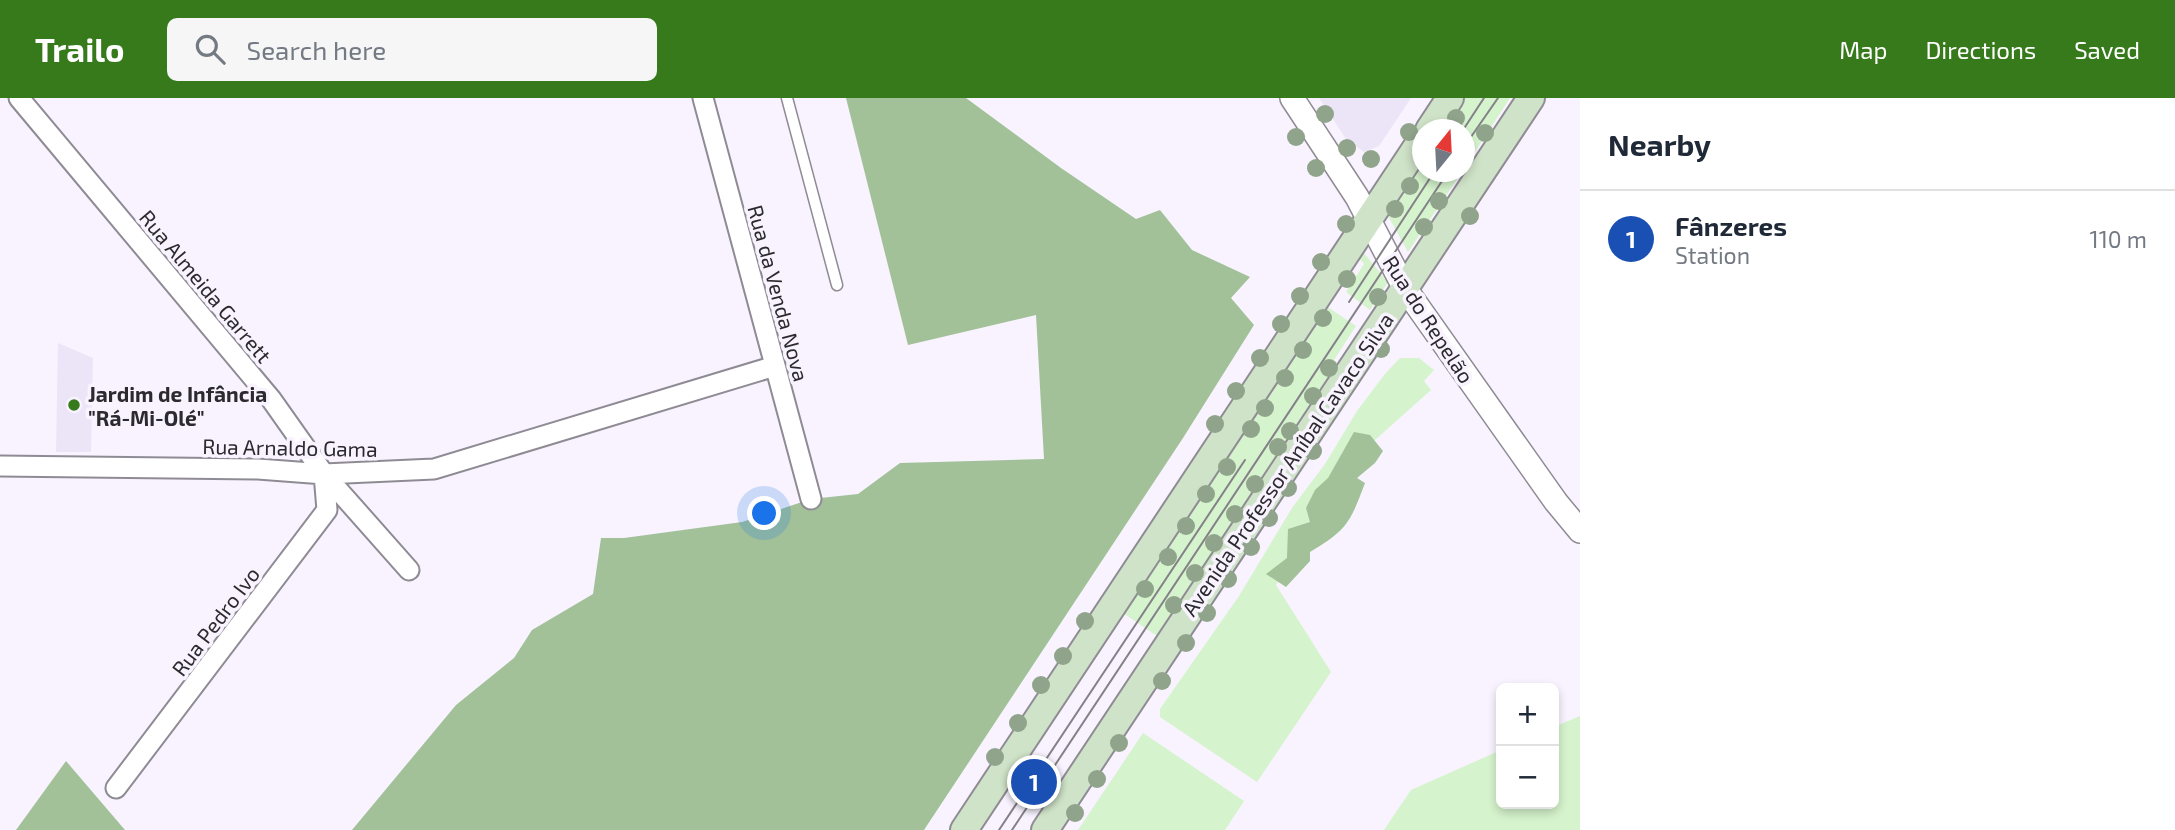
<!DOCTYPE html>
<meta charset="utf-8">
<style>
:root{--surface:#fff;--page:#f6f6f7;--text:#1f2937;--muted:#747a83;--line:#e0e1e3;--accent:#367a1b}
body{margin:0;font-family:"Exo 2",sans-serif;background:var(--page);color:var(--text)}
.controls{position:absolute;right:21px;bottom:21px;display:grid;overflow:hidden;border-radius:10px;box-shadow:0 4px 10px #0003}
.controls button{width:63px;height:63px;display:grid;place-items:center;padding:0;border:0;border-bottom:2px solid var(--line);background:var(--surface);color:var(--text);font:35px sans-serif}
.compass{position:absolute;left:1412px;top:21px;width:63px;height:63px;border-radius:50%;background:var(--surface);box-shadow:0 4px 10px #0003;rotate:18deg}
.you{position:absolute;left:765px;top:416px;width:24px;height:24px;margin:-18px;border:5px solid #fff;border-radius:50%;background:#1a73e8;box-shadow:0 0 0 10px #1a73e833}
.badge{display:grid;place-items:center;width:46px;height:46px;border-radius:50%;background:var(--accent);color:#fff;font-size:23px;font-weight:700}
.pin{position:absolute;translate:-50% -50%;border:4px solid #fff;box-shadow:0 2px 7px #0006}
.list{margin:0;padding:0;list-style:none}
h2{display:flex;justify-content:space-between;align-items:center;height:91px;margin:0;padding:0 28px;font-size:30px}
h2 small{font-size:23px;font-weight:400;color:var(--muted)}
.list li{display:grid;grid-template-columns:46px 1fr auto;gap:21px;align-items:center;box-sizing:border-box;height:98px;padding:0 28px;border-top:2px solid var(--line)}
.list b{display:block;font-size:26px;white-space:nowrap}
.list p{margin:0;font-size:23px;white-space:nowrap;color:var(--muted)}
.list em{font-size:23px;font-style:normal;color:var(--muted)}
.icon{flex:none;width:38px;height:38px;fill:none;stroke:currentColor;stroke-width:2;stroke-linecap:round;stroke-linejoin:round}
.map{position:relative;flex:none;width:1580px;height:732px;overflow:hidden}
header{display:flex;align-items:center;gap:42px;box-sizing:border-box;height:98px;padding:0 35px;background:var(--accent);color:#fff}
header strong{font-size:33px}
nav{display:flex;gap:38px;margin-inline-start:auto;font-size:24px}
.search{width:490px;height:63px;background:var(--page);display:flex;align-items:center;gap:18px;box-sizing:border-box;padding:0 24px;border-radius:10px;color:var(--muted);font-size:26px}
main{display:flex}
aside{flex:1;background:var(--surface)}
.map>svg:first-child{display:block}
</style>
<header>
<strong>Trailo</strong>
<div class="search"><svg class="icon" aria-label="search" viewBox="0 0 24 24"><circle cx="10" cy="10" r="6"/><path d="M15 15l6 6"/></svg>Search here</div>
<nav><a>Map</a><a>Directions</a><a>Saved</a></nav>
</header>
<main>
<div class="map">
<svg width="1580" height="732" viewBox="0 0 1580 732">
<rect width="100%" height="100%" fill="#f8f3fe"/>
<path fill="#ece5f7" d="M1319,0H1411L1379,48L1364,54L1346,41Z
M58,245L93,260L91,354H56Z"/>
<path fill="#d5f3cc" d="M1464,0H1510L1465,69L1464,32H1443Z
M1422,63V74H1462L1408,154L1387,116Z
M1363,154L1388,184L1370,212L1346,194L1364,166L1358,159Z
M1326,208L1356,228L1334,262L1338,266L1157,538L1120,513Z
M1400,260H1419L1434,272L1424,283L1431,292L1375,342L1276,487L1331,574L1257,684L1160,619V611L1239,498L1292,410L1325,366L1357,313L1385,276Z
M1580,618V732H1384L1411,692L1501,652V706H1554V629Z
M1143,635L1244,703L1225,732H1078Z"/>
<path fill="#a2c199" d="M846,0H966L1061,70L1136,121L1160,112L1192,152L1250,179L1231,200L1254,227L1183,340L924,732H352L456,607L514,560L532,532L593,496L601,440H624L742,424L811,401L858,396L900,365L1044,361L1036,217L908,247Z
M1354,334L1370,337L1383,353L1375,365L1357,380L1365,385C1350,425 1347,432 1310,454V463L1286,489L1266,476L1287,460L1288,431L1310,424L1306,410L1315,392L1328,380Z
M66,663L125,732H16Z"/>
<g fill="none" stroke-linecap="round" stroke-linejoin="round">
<defs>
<path id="service" d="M787,0L837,187"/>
<path id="minor" d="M19,0L271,301L324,376L409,472
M703,0L811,401
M0,368L258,371L324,376L434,371L775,268
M116,690L327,412L324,376"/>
<path id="tertiary" d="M1292,0L1357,99L1404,189L1556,404L1580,433"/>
<path id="secondary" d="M1429,32L1450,0
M964,732L1422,41
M1045,732L1531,0"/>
</defs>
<use href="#service" stroke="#8f8b94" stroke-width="13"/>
<use href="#minor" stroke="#8f8b94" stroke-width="23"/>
<use href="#tertiary" stroke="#8f8b94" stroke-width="26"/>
<use href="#secondary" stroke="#8f8b94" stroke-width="30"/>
<use href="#service" stroke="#fff" stroke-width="10"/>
<use href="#minor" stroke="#fff" stroke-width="19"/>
<use href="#tertiary" stroke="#fff" stroke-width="23"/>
<use href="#secondary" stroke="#cfe3c8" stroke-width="26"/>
<path stroke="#848188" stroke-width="2" d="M1463,32L1484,0
M1464,49L1498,0
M1349,204L1434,74
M999,732L1245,362
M1012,732L1448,74"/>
</g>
<g fill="#90a48b">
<circle cx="1325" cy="16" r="9"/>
<circle cx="1456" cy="20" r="9"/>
<circle cx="1409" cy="34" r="9"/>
<circle cx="1485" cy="35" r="9"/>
<circle cx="1296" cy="39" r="9"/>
<circle cx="1347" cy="50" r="9"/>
<circle cx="1371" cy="61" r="9"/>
<circle cx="1316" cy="70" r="9"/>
<circle cx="1410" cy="88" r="9"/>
<circle cx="1439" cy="103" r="9"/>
<circle cx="1395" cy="111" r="9"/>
<circle cx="1470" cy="118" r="9"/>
<circle cx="1346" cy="126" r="9"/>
<circle cx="1424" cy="129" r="9"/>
<circle cx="1321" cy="164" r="9"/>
<circle cx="1347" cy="181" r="9"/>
<circle cx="1300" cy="198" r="9"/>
<circle cx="1378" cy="199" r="9"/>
<circle cx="1323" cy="220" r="9"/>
<circle cx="1281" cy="226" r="9"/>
<circle cx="1381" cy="251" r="9"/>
<circle cx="1303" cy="252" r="9"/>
<circle cx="1260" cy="260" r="9"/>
<circle cx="1329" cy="270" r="9"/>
<circle cx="1285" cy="280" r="9"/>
<circle cx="1236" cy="293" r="9"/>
<circle cx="1313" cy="298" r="9"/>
<circle cx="1265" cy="310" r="9"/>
<circle cx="1215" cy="326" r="9"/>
<circle cx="1251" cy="331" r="9"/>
<circle cx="1290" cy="333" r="9"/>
<circle cx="1278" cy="349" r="9"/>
<circle cx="1313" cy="353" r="9"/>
<circle cx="1227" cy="369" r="9"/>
<circle cx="1255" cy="386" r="9"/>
<circle cx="1288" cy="390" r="9"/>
<circle cx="1206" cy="396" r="9"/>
<circle cx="1235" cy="416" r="9"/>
<circle cx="1269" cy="420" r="9"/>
<circle cx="1186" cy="428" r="9"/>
<circle cx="1214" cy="445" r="9"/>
<circle cx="1251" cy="449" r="9"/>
<circle cx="1168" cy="459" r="9"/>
<circle cx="1195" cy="475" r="9"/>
<circle cx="1228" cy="481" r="9"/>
<circle cx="1145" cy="491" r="9"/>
<circle cx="1174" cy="507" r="9"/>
<circle cx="1207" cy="515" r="9"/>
<circle cx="1085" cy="523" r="9"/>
<circle cx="1186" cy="545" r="9"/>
<circle cx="1063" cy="558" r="9"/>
<circle cx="1162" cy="583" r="9"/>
<circle cx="1041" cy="587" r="9"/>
<circle cx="1018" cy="625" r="9"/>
<circle cx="1119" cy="645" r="9"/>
<circle cx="995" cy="659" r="9"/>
<circle cx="1097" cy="681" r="9"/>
<circle cx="1075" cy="715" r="9"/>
</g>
<circle fill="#367a1b" stroke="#f8f3fe" stroke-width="2.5" cx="74" cy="307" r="7"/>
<g text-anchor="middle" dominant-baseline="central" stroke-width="7" stroke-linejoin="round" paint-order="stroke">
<g font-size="21" fill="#2c2a2e" stroke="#f8f3fe">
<text transform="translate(206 188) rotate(50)">Rua Almeida Garrett</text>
<text transform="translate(779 195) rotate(75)">Rua da Venda Nova</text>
<text transform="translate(1429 221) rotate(57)">Rua do Repelão</text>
<text transform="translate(290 349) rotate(1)">Rua Arnaldo Gama</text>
<text transform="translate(1287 366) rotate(-56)">Avenida Professor Aníbal Cavaco Silva</text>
<text transform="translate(215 523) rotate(-53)">Rua Pedro Ivo</text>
</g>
<g font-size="21" font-weight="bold" fill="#2c2a2e" stroke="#f8f3fe" text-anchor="start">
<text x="88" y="295">Jardim de Infância<tspan x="88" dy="24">"Rá-Mi-Olé"</tspan></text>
</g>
</g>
</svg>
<div class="controls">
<button>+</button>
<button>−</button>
</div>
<svg class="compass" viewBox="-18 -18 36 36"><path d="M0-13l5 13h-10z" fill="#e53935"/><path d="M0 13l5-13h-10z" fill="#747a83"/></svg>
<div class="you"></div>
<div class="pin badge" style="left:1034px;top:684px;background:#1a4fb4">1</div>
</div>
<aside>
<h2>Nearby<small></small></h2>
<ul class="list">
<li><span class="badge" style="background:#1a4fb4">1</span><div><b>Fânzeres</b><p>Station</p></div><em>110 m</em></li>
</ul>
</aside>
</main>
